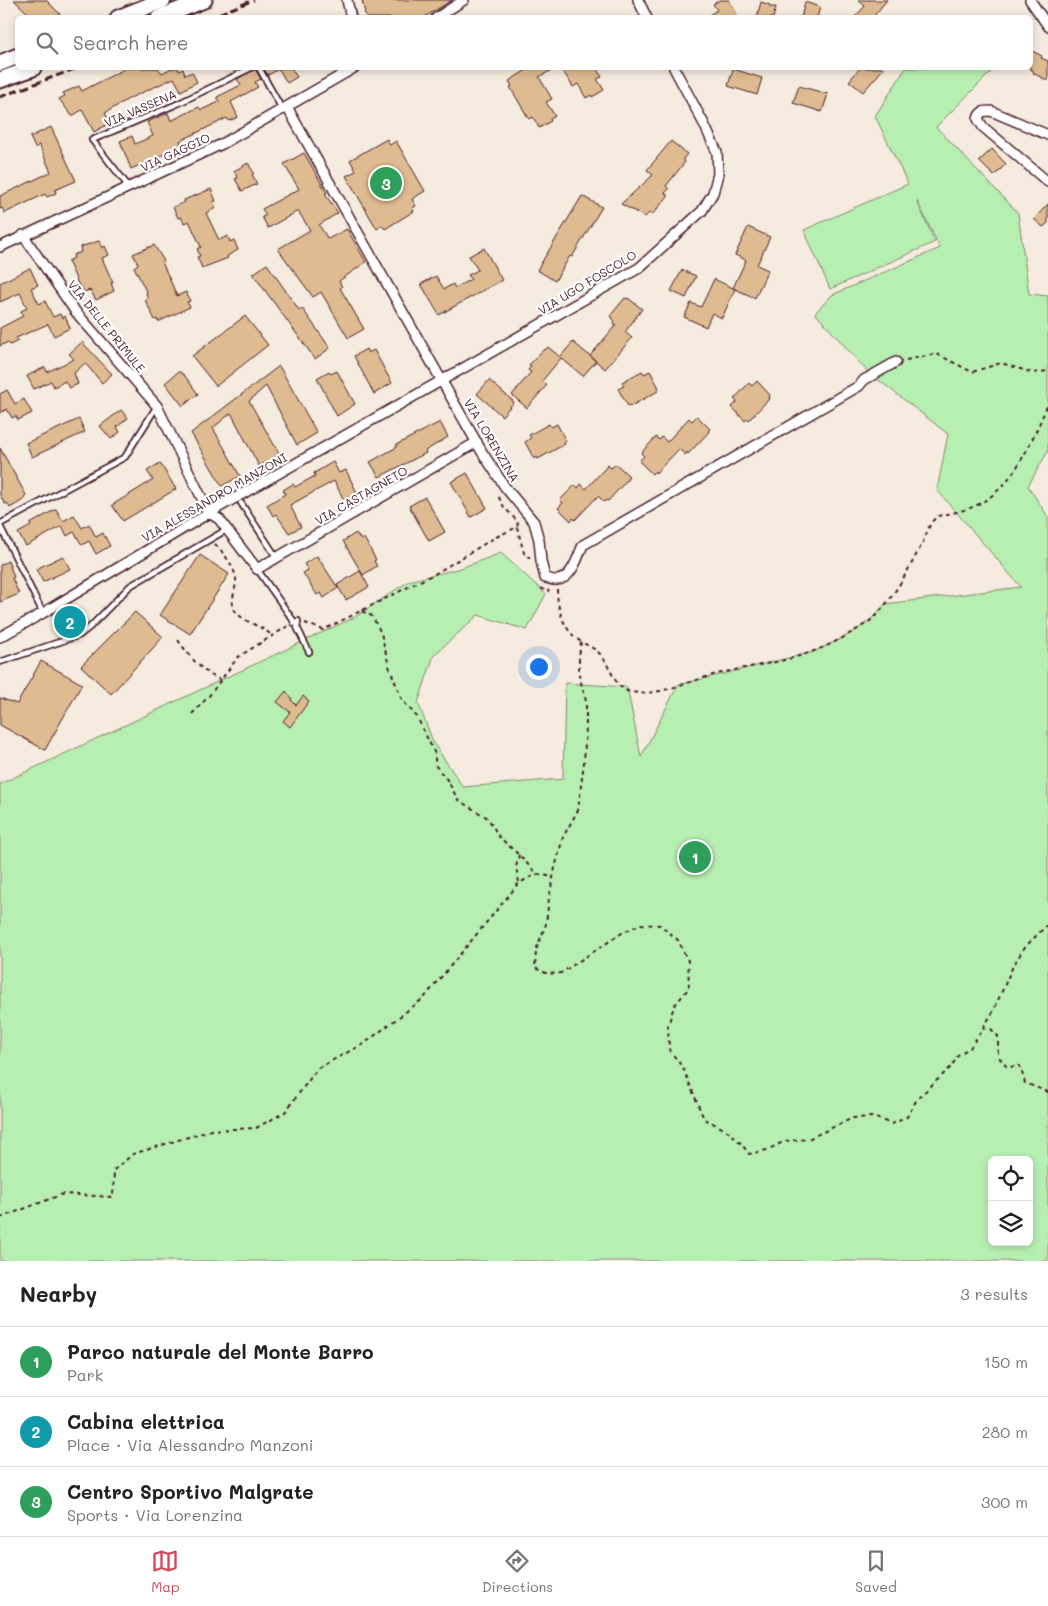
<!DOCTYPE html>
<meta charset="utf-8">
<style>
:root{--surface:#fff;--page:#f2f2f2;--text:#202124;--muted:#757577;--line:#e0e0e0;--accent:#d1495b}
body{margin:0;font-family:Mali,sans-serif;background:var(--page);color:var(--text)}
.controls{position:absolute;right:15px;bottom:15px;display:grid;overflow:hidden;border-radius:8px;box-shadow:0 2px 8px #0003}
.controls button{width:45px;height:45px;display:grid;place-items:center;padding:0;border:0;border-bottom:1px solid var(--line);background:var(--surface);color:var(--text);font:25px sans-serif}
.you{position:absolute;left:538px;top:666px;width:18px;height:18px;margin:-12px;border:4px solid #fff;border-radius:50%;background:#1a73e8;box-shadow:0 0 0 8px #1a73e833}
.badge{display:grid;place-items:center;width:32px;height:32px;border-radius:50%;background:var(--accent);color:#fff;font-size:16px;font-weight:700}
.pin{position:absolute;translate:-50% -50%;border:2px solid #fff;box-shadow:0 1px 5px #0006}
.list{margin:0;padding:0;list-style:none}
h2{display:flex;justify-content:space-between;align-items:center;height:65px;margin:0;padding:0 20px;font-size:21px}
h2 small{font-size:16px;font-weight:400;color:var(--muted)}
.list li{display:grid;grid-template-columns:32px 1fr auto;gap:15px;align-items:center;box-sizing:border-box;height:70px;padding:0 20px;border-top:1px solid var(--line)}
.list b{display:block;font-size:19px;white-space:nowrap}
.list p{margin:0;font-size:16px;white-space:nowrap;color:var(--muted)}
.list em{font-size:16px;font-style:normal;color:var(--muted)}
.icon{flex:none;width:28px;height:28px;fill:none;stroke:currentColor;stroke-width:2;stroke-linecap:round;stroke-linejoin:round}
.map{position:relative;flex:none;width:1048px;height:1261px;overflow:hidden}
.search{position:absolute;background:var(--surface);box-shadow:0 2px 8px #0003;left:15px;right:15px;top:15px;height:55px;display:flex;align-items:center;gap:12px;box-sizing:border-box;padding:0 18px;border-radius:8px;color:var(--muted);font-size:19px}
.sheet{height:275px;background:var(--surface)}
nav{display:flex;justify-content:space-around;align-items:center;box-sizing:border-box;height:70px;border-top:1px solid var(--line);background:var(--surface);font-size:14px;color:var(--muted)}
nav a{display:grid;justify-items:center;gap:2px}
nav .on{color:var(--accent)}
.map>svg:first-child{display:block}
</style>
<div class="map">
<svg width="1048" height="1261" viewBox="0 0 1048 1261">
<rect width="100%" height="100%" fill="#f5ebde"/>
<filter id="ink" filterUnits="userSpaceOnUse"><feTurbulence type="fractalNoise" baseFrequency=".02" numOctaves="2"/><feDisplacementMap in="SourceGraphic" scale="10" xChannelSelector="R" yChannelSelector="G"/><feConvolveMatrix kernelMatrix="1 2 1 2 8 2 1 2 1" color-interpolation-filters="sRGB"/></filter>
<g filter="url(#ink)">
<path fill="#b7efb2" stroke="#80876e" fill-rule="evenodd" d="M906,68H995L936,127L1018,213L1029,294L1048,296V451L1028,486L1048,517V1261H0V784L355,617L409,581L461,568L501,553L546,594L527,630L478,615L434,655L418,703L434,744L463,787L563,779L565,683L627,687L641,757L678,685L813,652L845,637L870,621L885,604L1021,587L937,490L948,434L867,371L815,313L832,295L940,248L917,201L935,242L830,289L804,230L908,184L875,116ZM992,1160H1029V1242H992Z"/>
<path fill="#debb90" stroke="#4a1f2b" d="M14,0H46L60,14L52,18H33Z
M362,0H452L423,18H366Z
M720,0H729L737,14L730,18H704L717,10L713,4Z
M858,0H887L872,18H854L865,6Z
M761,2L770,5V7H776L773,18H757Z
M805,2L820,7L817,18H801Z
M1030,50L1042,56L1041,58L1048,61V81L1033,73L1034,71L1030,69Z
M126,68H158L162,73L172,68H178L179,71L183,69L185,75L192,72L197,82L181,91L174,78L130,98L105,113L110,123L94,132L82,110L72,116L59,99L65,96L63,93L79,86L82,91Z
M263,68H291L297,77L287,83L279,69L268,75Z
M523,68H556L539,77L552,99L546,102L555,116L550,119L551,121L539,128L533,117L529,119L510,87L512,86L509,81L525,71Z
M561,68H596L602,77L597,79L604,90L592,97L591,95L586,98L578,84L573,87Z
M860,68H884L863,92L849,81Z
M255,69L261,79L255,82L258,87L231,102L238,117L229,121L227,118L180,141L182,146L131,169L120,141L132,136L135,144L153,136L147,122L168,113L171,121L199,107L201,110L219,102L217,97L241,85L237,79Z
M733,69L762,78L757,95L728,86Z
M799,86L828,94L822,112L793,103Z
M51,127L76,181L55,190L56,193L47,197L45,194L5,213L2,208L0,209V196L51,172L39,145L35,148L30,137Z
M387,139L390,145L396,141L425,191L412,199L416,206L412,208L414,211L385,229L382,225L377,229L346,176L356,171L350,160Z
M671,141L687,154L683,159L685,162L666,186L669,189L665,193L668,196L652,215L649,213L645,217L621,204L653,175L647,170Z
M992,149L1006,164L994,176L979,161Z
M304,153L327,193L325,194L338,213L319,225L328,239L347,229L366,262L339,281L342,287L340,288L364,329L348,338L321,292L313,297L278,249L310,230L298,211L268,228L262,217L266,215L262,209L299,189L284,164Z
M248,163L254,173L252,174L257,184L242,191L235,179L238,178L234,171Z
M211,189L216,201L213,202L216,208L206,213L219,240L228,236L230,242L234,240L238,250L227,256L228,258L202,268L197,257L200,256L197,249L201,247L189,221L184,223L181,217L178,218L173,207L185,202L184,200Z
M582,196L602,207L572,257L570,256L555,281L537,270Z
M1048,204V223L1043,227L1034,219Z
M748,227L770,237L757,265L768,270L755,298L733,288L746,260L735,255Z
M99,241L102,248L105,246L109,255L102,258L113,283H111L114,291L96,300L90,290L84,292L82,288H80L68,261L74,258L73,255L81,252L80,247Z
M154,245L164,261L162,262L177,296L186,292L190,301L187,302L190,307L158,322L157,319L155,320L145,300L148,298L146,294L147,293L134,267L138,264L133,254Z
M484,248L502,280L439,315L421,284L436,276L444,289L453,284L455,288L471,279L468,275L478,270L469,256Z
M267,264L299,310L302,308L330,348L315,359L253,274Z
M30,268L38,285L31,288L39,304L45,301L53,317L60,314L62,318L65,316L70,328L54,336L48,324L16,338L18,341L10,345L8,342L0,346V328L23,316L21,311L27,308L20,293L0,302V283Z
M682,270L696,276L686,298L671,291Z
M714,279L735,289L722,318L712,313L706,327L684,317L691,303L701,307Z
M625,298L627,299L628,298L642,309L625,332L632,338L605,369L590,356L616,325L614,323L615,321L610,316Z
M245,316L268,345L216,386L192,356Z
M82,342L112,374L102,383L85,363L74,373L78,384L69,388L65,381L54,387L51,381L34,389L27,376L45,367L47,372L74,359L69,354Z
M573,342L596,361L583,376L561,358L542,381L547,385L527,408L512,395L531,372L528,370L531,366L529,365L544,349L545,350L548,347L560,357Z
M366,349L368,353L374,350L392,383L374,394L354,356Z
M279,366L317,433L297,445L266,386L249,401L280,455L259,466L231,413L213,428L240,476L222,486L191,433Z
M329,371L331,374L337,371L355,404L337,416L317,378Z
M642,371L644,374L650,371L659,388L657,389L658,391L631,406L630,405L628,406L618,389L624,386L622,382Z
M178,372H180L185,376L198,394L183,406L165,383Z
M489,380L514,402L502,416L477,394Z
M757,381L770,395L769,397L770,398L749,420L747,418L745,421L732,407L737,402L734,399L749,383L752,386Z
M7,390L15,404L24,399L32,413L18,420L16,416L12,418L7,409L0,413V394Z
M121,410L128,418L117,427L120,432L111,439L100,426Z
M697,416L710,429L708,431L709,432L688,454L687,452L685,455L679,449L656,473L655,471L652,474L639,461L644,456L641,453L656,437L659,440L662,437L667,442L689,418L692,421Z
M79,419L85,432L32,457L26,443Z
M440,422L448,437L425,451L426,453L379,477L370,462L397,447L396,445Z
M549,424L551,427L557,424L566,441L564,442L565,444L538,459L537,457L534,459L525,442L531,438L529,435Z
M0,448L26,495L24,497L25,499L10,508L7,503L5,504L0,495Z
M333,462L339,473L346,470L357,493L344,500L334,481L290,505L301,527L289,533L276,514L273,516L267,505L285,494L283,490L293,484L295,487L315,476L314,473Z
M160,463L176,489L123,521L112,505L153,480L147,471Z
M616,464L629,476L627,478L628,479L608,501L606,500L604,502L598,496L575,520L573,518L571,521L558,508L563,503L560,500L575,485L578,488L581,484L586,489L608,465L611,468Z
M467,473L487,508L471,517L451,482Z
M425,497L445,532L429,541L409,506Z
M56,509L63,521L74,515L82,528L89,524L96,537L103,533L110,546L96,554L89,541L82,545L74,532L67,536L62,526L26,546L18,533L31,526L30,524Z
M356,533L361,540L364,538L376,560L374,561L377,566L363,575L343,541Z
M200,555L229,574L190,634L160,615Z
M63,556L70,569L43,582L36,569Z
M317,556L338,588L324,598L321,593L317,595L303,573L308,570L304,564Z
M8,561L14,577L12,578L19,594L0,602V565Z
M360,571L369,587L346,600L337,585Z
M135,612L163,637L111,694L81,666Z
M41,661L82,684L45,750L0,725V698L17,704Z
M286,691L292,699L291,700L296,705L303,696L309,701L290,727L283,721L290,712L277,702Z"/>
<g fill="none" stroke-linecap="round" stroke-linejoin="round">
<defs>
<path id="service" d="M259,68L282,109
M129,187L92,140L177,104L251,68
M241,503L277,558
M0,524L125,457L157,406
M0,526L43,613
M257,569L293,620L294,623L298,621L297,627L309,652
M0,662L80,635L90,627L130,586L226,530"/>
<path id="minor" d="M347,0L351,18
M638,0L647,18
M1030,0L1048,26
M436,18L464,0
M287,107L482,452L505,487L534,522L539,540L541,561L545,578C549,578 554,581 557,580C572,579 578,556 583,545L859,386L864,380L896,362
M1048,135L991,111C984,111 980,111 978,119L983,127L1048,182
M23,235L75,311L157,406L209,513
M0,247L222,144L354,68
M209,513L219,519L257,569L477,442
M0,637L43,613L209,513L639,268L702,211L713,193L718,174L717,152L703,122L674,68"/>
<path id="primary" d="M118,18L163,0
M159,18L204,0
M0,63L18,56
M0,80L33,68"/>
</defs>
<use href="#service" stroke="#4a1f2b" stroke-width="8"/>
<use href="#minor" stroke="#4a1f2b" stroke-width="12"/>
<use href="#primary" stroke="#4a1f2b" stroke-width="19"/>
<path stroke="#4a1f2b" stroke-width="2" stroke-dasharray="4 4" stroke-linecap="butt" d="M906,360L937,354L972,372L1001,363L1033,373L1048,371
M517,527L524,553L530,558
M215,544C224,554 233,564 236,578C237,589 228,603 236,612C246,624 262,625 272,636
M541,588L547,592L549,590
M557,589C557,608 563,630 580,641C586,645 592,647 597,651C609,661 613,684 625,690C633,694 647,693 655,692C676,688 697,679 717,674C749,666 783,663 814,651C833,644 850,634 867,623C889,608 911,565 923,542C928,532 928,523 938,516C951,513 966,511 979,504C1015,485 1032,440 1048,404
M362,611L372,616L381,633L389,666L402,700L417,717L435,754V765L448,781L458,800L488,818L499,837L519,855L537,874L553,877
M305,623L323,630L438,572L494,538L517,527L518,522L504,507L497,494
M178,640C190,657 201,671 220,680
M581,642L579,657V675L586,701V726L584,762L578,810L563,837L555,868L549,898L546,924L536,950L535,968L548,974L561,973L622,933L640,924L660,925L678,940L688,961L689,988L674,1006L668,1026L669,1049L683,1068L704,1119C726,1129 735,1134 749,1154L767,1150L785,1141L808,1139L853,1118L873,1117L892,1124L907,1117L917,1099L951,1067L959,1054L970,1048L983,1028L991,1029L998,1036V1056L1007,1067L1020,1066L1025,1083L1048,1092
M192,714L209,696L238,657L288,626
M519,882L516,867L519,855
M983,1028L993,1012L1012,968L1024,948L1048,924
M0,1218L63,1194L113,1197L114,1170L133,1154L211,1130L256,1128L285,1112L318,1068L365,1043L424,998L519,883L537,874"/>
<use href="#service" stroke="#fff" stroke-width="4.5"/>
<use href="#minor" stroke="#fff" stroke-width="9"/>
<use href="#primary" stroke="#fff" stroke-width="15"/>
<path stroke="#4a1f2b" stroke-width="3" stroke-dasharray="8 4" stroke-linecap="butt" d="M208,18L254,0
M0,97L77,68"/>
</g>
</g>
<g text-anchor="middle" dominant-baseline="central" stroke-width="4.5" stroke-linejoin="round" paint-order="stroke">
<g font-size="12" fill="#4a1f2b" stroke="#fff">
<text transform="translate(140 108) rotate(-23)">VIA VASSENA</text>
<text transform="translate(175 152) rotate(-25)">VIA GAGGIO</text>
<text transform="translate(587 282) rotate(-31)">VIA UGO FOSCOLO</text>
<text transform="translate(107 326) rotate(51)">VIA DELLE PRIMULE</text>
<text transform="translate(492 440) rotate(59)">VIA LORENZINA</text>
<text transform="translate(361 495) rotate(-30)">VIA CASTAGNETO</text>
<text transform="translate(214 497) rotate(-30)">VIA ALESSANDRO MANZONI</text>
</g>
</g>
</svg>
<div class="controls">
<button><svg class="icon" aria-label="locate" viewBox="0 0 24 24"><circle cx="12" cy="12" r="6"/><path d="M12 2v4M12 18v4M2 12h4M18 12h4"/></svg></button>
<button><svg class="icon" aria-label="layers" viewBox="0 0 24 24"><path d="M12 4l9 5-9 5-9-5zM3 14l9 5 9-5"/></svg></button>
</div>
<div class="you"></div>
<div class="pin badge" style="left:695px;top:857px;background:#2e9e5b">1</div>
<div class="pin badge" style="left:70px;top:622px;background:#0f9aa8">2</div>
<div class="pin badge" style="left:386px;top:183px;background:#2e9e5b">3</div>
<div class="search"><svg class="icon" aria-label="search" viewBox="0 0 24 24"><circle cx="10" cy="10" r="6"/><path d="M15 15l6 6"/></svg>Search here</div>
</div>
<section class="sheet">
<h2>Nearby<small>3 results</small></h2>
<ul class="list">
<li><span class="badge" style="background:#2e9e5b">1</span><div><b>Parco naturale del Monte Barro</b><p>Park</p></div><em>150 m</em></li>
<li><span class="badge" style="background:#0f9aa8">2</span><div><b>Cabina elettrica</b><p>Place · Via Alessandro Manzoni</p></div><em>280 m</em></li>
<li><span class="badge" style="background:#2e9e5b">3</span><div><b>Centro Sportivo Malgrate</b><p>Sports · Via Lorenzina</p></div><em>300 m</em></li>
</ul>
</section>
<nav>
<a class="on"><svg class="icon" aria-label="map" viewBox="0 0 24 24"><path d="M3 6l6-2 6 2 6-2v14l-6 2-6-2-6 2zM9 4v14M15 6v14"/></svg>Map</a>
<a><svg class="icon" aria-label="directions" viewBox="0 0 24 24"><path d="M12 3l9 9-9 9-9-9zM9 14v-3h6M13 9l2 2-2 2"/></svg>Directions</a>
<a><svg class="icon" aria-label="saved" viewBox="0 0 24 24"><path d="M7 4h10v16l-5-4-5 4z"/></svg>Saved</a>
</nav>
